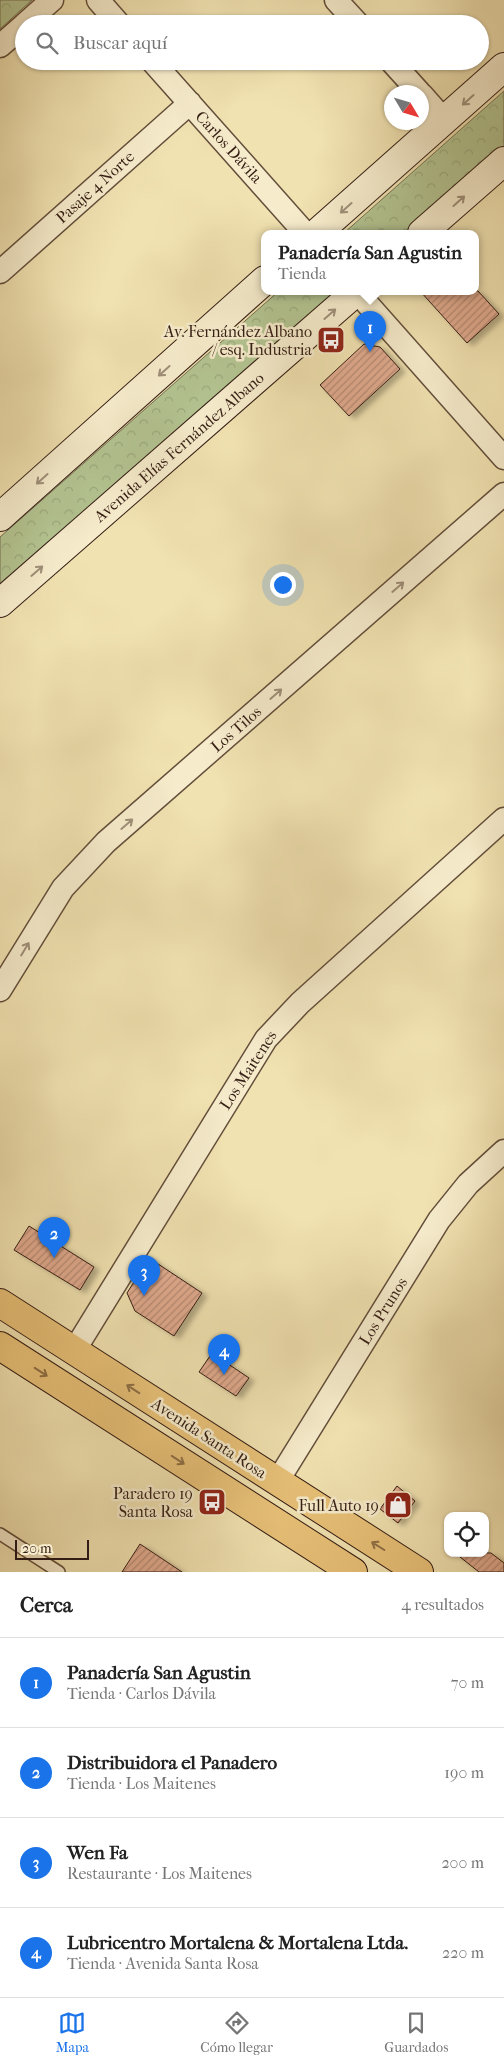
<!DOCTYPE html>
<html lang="es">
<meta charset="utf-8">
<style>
:root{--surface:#fff;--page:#f6f6f6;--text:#222;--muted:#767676;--line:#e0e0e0;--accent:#1a73e8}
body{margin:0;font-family:"IM FELL French Canon",serif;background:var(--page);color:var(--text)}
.controls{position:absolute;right:15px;bottom:15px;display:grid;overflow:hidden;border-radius:10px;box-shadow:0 1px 4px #0004}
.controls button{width:45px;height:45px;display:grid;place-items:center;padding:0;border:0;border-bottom:1px solid var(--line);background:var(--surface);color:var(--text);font:25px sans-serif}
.compass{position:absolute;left:384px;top:85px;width:45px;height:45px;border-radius:50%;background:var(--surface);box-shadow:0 1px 4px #0004;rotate:128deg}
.scale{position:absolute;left:15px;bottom:12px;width:74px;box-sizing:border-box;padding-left:5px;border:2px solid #341d14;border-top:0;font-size:14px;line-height:18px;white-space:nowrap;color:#341d14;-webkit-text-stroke:4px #f6eccc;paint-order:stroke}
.you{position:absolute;left:282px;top:584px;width:18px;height:18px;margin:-12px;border:4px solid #fff;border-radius:50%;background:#1a73e8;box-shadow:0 0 0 8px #1a73e833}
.badge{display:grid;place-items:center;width:32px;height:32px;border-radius:50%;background:var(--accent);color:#fff;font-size:16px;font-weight:700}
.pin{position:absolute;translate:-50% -41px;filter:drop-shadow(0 1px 2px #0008)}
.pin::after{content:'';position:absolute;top:26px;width:18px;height:15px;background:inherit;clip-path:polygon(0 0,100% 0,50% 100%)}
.popup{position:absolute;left:261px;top:230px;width:218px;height:65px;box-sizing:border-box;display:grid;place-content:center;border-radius:10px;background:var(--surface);filter:drop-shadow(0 1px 4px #0005);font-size:16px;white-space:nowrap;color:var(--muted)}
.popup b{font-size:19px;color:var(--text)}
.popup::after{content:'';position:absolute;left:50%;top:100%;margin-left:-10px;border:10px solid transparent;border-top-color:var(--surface)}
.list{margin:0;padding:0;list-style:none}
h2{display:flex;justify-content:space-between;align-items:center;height:65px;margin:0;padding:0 20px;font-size:21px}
h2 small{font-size:16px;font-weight:400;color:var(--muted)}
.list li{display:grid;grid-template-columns:32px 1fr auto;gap:15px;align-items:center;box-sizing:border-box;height:90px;padding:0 20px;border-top:1px solid var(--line)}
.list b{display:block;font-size:19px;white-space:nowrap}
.list p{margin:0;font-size:16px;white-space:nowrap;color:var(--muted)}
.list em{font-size:16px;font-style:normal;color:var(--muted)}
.icon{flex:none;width:28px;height:28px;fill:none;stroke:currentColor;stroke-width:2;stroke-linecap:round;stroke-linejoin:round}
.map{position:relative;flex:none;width:504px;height:1572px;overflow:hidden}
.search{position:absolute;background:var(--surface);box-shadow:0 1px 4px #0004;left:15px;right:15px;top:15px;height:55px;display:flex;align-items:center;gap:12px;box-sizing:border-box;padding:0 18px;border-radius:28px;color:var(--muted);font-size:19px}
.sheet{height:425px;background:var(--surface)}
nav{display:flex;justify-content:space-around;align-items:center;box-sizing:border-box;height:70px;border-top:1px solid var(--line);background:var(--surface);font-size:14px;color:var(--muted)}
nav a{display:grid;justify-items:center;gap:2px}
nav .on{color:var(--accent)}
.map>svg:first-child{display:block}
</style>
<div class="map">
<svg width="504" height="1572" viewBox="0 0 504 1572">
<defs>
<pattern id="park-crowns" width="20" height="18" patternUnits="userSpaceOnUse" patternTransform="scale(1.25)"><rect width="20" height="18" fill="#b3c491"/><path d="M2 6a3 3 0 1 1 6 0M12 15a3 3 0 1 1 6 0" fill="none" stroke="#9ba87c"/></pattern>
<pattern id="building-hatch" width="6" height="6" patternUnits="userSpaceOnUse" patternTransform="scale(1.25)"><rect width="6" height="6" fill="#e0aa8e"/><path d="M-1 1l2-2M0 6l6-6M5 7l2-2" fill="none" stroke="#b68a73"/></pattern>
<filter id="shadow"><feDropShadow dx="5.5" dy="3" stdDeviation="2.5" flood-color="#0004"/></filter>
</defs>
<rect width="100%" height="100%" fill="#f1e2b1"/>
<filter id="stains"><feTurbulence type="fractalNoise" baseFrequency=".004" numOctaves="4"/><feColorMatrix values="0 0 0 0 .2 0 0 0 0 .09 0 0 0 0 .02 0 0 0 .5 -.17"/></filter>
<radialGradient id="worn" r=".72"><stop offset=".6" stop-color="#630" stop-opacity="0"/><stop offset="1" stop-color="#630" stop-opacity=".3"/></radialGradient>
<path fill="url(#park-crowns)" stroke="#747052" d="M0,0H32L0,29Z
M504,91V147L407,233H344Z
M279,291H341L0,590V537Z"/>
<path fill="url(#building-hatch)" stroke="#341d14" filter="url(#shadow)" d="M420,291H478L499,314L467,343Z
M364,344L380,347L400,369L349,416L320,385Z
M29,1226L94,1267L80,1290L14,1250Z
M149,1258L202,1293L174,1336L135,1311L127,1293Z
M212,1353L249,1378L236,1396L199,1372Z
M397,1486L415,1501L398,1523L380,1509Z
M140,1544L182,1572H122Z
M455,1553H491L504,1563V1572H479Z"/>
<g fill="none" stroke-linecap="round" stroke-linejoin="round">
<defs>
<path id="service" d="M0,1534L59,1572"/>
<path id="minor" d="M98,0L119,24
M336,0L358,24
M25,24L52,0
M0,46L24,25
M152,61L305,233
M391,61L419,92
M422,95L444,120
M0,272L190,103
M356,291L504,458
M0,990L63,888L106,842L504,494
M74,1351L266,1039L300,1003L504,819
M277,1482L439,1220L468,1184L504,1151"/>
<path id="secondary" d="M317,233L504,67
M422,233L504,161
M0,517L265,280
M0,603L357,291"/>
<path id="primary" d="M0,1303L419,1572
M0,1346L353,1572"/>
</defs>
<use href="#service" stroke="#634e3b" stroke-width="14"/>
<use href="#minor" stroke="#634e3b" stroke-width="25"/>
<use href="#secondary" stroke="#341d14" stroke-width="30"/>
<use href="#primary" stroke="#341d14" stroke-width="30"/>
<use href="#service" stroke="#f6eccc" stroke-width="11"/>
<use href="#minor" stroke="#f6eccc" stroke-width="22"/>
<use href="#secondary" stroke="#f6eccc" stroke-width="28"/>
<use href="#primary" stroke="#e8c178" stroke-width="28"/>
</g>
<defs><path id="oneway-shaft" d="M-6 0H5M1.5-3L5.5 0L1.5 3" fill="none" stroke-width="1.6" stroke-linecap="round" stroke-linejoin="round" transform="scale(1.25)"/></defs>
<g stroke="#9f8f79">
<use href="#oneway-shaft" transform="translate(468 100) rotate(138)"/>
<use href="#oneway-shaft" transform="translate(459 201) rotate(-42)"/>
<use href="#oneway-shaft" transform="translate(346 208) rotate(138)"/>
<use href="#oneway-shaft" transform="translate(330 314) rotate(-41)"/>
<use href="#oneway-shaft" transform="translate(164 371) rotate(138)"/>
<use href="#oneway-shaft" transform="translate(42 479) rotate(138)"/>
<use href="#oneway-shaft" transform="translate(37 571) rotate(-41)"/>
<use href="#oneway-shaft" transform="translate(398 587) rotate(-41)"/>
<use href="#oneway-shaft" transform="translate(276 694) rotate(-41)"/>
<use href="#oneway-shaft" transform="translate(127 824) rotate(-41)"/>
<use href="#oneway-shaft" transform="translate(25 949) rotate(-59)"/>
</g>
<g stroke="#8e6f46">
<use href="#oneway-shaft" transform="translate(41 1372) rotate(33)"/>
<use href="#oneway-shaft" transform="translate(133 1389) rotate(-147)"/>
<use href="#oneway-shaft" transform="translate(178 1460) rotate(33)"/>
<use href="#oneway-shaft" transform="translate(378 1546) rotate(-148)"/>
</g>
<defs>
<symbol id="bus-square" viewBox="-11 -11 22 22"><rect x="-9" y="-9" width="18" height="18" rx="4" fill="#8f2418" stroke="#f6eccc"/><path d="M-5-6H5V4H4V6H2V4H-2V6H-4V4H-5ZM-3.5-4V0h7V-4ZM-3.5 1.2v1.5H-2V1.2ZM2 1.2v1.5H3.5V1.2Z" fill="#fff"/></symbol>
<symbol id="shop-square" viewBox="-11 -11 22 22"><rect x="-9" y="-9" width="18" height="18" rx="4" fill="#8f2418" stroke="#f6eccc"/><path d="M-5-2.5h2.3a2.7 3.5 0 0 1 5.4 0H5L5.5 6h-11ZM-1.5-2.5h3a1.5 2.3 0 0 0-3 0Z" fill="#fff"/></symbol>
</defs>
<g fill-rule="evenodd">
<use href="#bus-square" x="315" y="324" width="32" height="32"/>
<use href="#bus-square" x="196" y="1486" width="32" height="32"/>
<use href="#shop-square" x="382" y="1489" width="32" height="32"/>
</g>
<g text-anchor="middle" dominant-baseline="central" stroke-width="5" stroke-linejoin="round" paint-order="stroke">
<g font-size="16" fill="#341d14" stroke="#f6eccc">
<text transform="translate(229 147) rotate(48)">Carlos Dávila</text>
<text transform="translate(95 187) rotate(-42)">Pasaje 4 Norte</text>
<text transform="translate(179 447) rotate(-41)">Avenida Elías Fernández Albano</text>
<text transform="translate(236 729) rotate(-41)">Los Tilos</text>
<text transform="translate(248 1070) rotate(-57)">Los Maitenes</text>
<text transform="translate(383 1311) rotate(-58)">Los Prunos</text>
<text transform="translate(209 1438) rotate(33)">Avenida Santa Rosa</text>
</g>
<g font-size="16" fill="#341d14" stroke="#f6eccc" text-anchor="end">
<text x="312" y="331">Av. Fernández Albano<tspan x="312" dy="18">/ esq. Industria</tspan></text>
<text x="193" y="1493">Paradero 19<tspan x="193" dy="18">Santa Rosa</tspan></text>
<text x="379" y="1505">Full Auto 19</text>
</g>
</g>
<rect width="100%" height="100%" filter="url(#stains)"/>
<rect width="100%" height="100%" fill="url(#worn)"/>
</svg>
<div class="controls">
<button><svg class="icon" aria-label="locate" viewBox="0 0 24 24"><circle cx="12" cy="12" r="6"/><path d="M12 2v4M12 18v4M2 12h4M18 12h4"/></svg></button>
</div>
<svg class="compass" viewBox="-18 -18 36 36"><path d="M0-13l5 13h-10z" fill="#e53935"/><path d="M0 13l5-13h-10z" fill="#767676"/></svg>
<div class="scale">20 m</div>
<div class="you"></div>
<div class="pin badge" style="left:370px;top:352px">1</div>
<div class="popup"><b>Panadería San Agustin</b>Tienda</div>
<div class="pin badge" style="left:54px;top:1258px">2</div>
<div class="pin badge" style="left:144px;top:1296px">3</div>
<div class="pin badge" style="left:224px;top:1375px">4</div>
<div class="search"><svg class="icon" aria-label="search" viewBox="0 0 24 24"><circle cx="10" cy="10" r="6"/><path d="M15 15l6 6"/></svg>Buscar aquí</div>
</div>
<section class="sheet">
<h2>Cerca<small>4 resultados</small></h2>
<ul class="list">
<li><span class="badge">1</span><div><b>Panadería San Agustin</b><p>Tienda · Carlos Dávila</p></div><em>70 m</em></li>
<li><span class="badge">2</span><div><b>Distribuidora el Panadero</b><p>Tienda · Los Maitenes</p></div><em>190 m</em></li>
<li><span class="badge">3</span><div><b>Wen Fa</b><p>Restaurante · Los Maitenes</p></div><em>200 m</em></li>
<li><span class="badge">4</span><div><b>Lubricentro Mortalena &amp; Mortalena Ltda.</b><p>Tienda · Avenida Santa Rosa</p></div><em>220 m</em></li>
</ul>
</section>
<nav>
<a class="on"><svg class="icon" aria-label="map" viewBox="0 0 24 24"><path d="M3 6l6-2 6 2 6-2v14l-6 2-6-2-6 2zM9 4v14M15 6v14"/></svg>Mapa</a>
<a><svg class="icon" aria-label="directions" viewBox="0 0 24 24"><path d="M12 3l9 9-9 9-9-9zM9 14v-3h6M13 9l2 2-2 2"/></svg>Cómo llegar</a>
<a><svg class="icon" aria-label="saved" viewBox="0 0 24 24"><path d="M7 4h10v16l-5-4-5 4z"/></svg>Guardados</a>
</nav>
